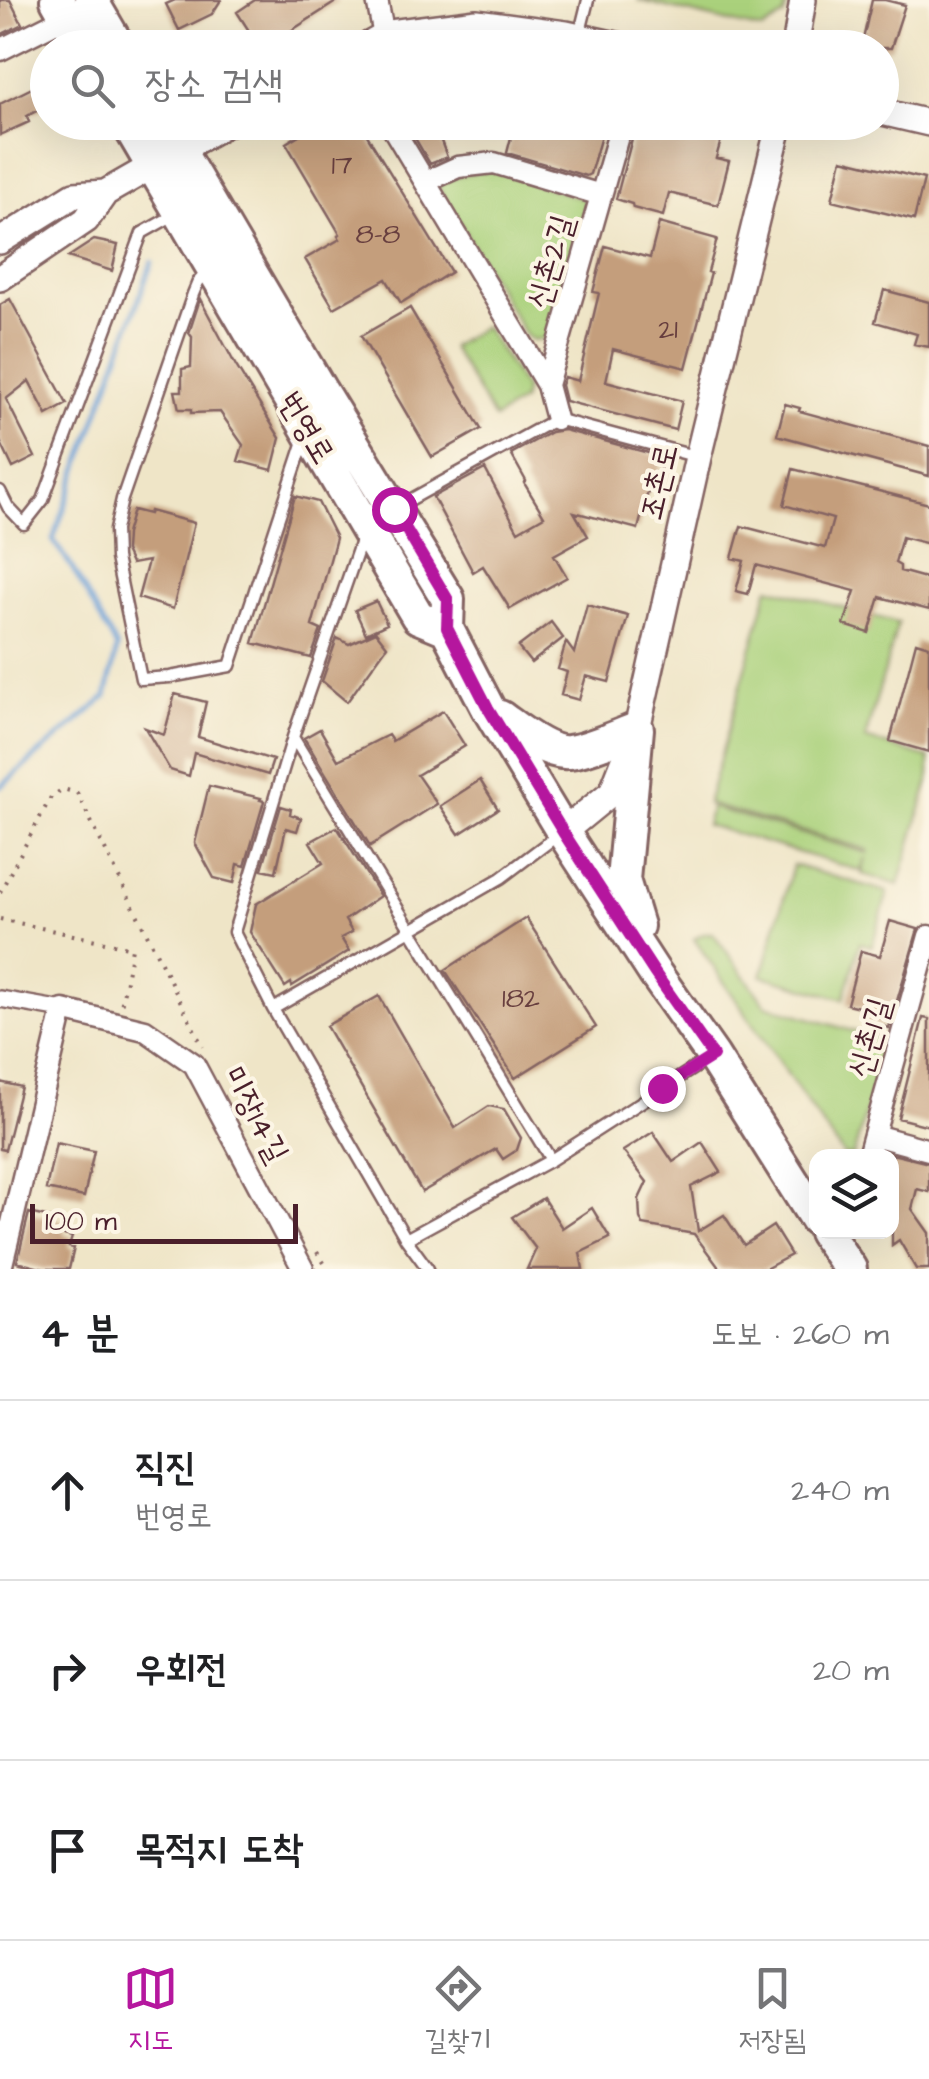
<!DOCTYPE html>
<html lang="ko">
<meta charset="utf-8">
<style>
:root{--surface:#fff;--page:#f6f6f6;--text:#202124;--muted:#757577;--line:#e0e0e0;--accent:#b5179e}
body{margin:0;font-family:"Architects Daughter","Poor Story",sans-serif;background:var(--page);color:var(--text)}
.controls{position:absolute;right:30px;bottom:30px;display:grid;overflow:hidden;border-radius:20px;box-shadow:0 10px 40px #0002}
.controls button{width:90px;height:90px;display:grid;place-items:center;padding:0;border:0;border-bottom:2px solid var(--line);background:var(--surface);color:var(--text);font:50px sans-serif}
.scale{position:absolute;left:30px;bottom:25px;width:268px;box-sizing:border-box;padding-left:10px;border:5px solid #4a1f2b;border-top:0;font-size:28px;line-height:35px;white-space:nowrap;color:#4a1f2b;-webkit-text-stroke:8px #fcf5e5;paint-order:stroke}
.stop{position:absolute;width:30px;height:30px;margin:-22px;border:8px solid #b5179e;border-radius:50%;background:#fff}
.stop.end{background:#b5179e;border-color:#fff;box-shadow:0 2px 10px #0008}
.list{margin:0;padding:0;list-style:none}
h2{display:flex;justify-content:space-between;align-items:center;height:130px;margin:0;padding:0 40px;font-size:42px}
h2 small{font-size:32px;font-weight:400;color:var(--muted)}
.list li{display:grid;grid-template-columns:65px 1fr auto;gap:30px;align-items:center;box-sizing:border-box;height:180px;padding:0 40px;border-top:2px solid var(--line)}
.list b{display:block;font-size:38px;white-space:nowrap}
.list p{margin:0;font-size:32px;white-space:nowrap;color:var(--muted)}
.list em{font-size:32px;font-style:normal;color:var(--muted)}
.icon{flex:none;width:55px;height:55px;fill:none;stroke:currentColor;stroke-width:2;stroke-linecap:round;stroke-linejoin:round}
.map{position:relative;flex:none;width:929px;height:1269px;overflow:hidden}
.search{position:absolute;background:var(--surface);box-shadow:0 10px 40px #0002;left:30px;right:30px;top:30px;height:110px;display:flex;align-items:center;gap:25px;box-sizing:border-box;padding:0 35px;border-radius:55px;color:var(--muted);font-size:38px}
.sheet{height:670px;background:var(--surface)}
nav{display:flex;justify-content:space-around;align-items:center;box-sizing:border-box;height:140px;border-top:2px solid var(--line);background:var(--surface);font-size:28px;color:var(--muted)}
nav a{display:grid;justify-items:center;gap:5px}
nav .on{color:var(--accent)}
.map>svg:first-child{display:block}
</style>
<div class="map">
<svg width="929" height="1269" viewBox="0 0 929 1269">
<rect width="100%" height="100%" fill="#fcf5e5"/>
<filter id="ink" filterUnits="userSpaceOnUse"><feTurbulence type="fractalNoise" baseFrequency=".01" numOctaves="2"/><feDisplacementMap in="SourceGraphic" scale="20" xChannelSelector="R" yChannelSelector="G"/><feConvolveMatrix kernelMatrix="1 2 1 2 8 2 1 2 1" color-interpolation-filters="sRGB"/></filter>
<filter id="wash" filterUnits="userSpaceOnUse"><feTurbulence type="fractalNoise" baseFrequency=".0048" numOctaves="4" result="noise"/><feDisplacementMap in="SourceGraphic" scale="40" xChannelSelector="R" yChannelSelector="G"/><feGaussianBlur stdDeviation="2.25" result="paint"/><feColorMatrix in="noise" values="0 0 0 0 0 0 0 0 0 0 0 0 0 0 0 0 0 1.4 0 .05"/><feComposite in="paint" operator="in"/></filter>
<g filter="url(#wash)">
<rect width="100%" height="100%" fill="#efe5c7"/>
<path fill="#aad17c" stroke="#7a7854" stroke-width="2.5" d="M637,0H788L784,16L762,30Z
M492,169L587,200L554,332L543,339L532,340L525,335L438,187L440,182L461,175Z
M484,326L525,389L522,401L494,419L451,347Z
M769,587L898,623L865,739L929,758V781L899,885L862,874L866,858L861,871L706,825L711,807L868,853V850L707,804Z
M793,865L888,892L872,946L860,943L844,999L762,976Z
M705,933H713L766,1005L886,1041L853,1156H844L694,939Z"/>
<g fill="none" stroke-linecap="round" stroke-linejoin="round">
<path stroke="#689dd5" stroke-width="5" d="M0,787L106,697L117,648L71,566L53,540L152,262"/>
</g>
<g id="blocks">
<path fill="#c49e7b" d="M0,0H10L22,24L0,35Z
M175,0H221L212,14L179,30L166,4Z
M255,0H339L264,48H260L237,12Z
M872,0H885L905,5L891,48H861Z
M48,80V105L27,116L29,122L0,135V104Z
M320,122H359L451,272L401,303L386,279L334,308L305,259L340,239L338,236L340,234L286,143Z
M515,122H546L580,132L582,122H605L590,174L586,176L507,153Z
M664,122H726L716,158L729,161L718,205L669,193L663,216L633,208L632,204L616,199L633,135L648,138L650,132L661,135Z
M435,125L447,157L430,164L412,133Z
M842,159L924,179L914,220L832,200Z
M659,223L717,239L708,272L711,273L686,368L613,349L606,381L682,401L675,430L565,401L561,385L564,377L578,381L599,293L593,292L605,246L650,258Z
M94,240L118,245L112,271L68,257Z
M884,290L929,302V347L914,344L917,334L875,322Z
M10,299L67,404L47,415L29,381L6,399L35,457L13,468L0,441V305Z
M200,299L236,366L280,438L272,470L238,461L243,445L220,412L191,413V409H179L175,391H182V369L191,367L192,337L189,333Z
M410,308L481,429L432,457L361,336Z
M785,404L800,408L799,411L929,446V476L777,435Z
M564,430L663,457L655,489L649,488L638,529L574,512L588,536L554,555L567,577L510,609L483,566L473,572L433,497L485,469L518,531L544,516L524,483L526,481L511,454L551,432Z
M793,469L929,504V544L902,537L895,563L900,566V571L929,579V610L880,597L869,633L844,625L855,591L756,565L748,594L736,591L744,561L732,558L741,526L825,548L833,519L784,505Z
M295,496L318,502L336,538L312,626L321,630L311,658L253,643Z
M133,510L149,514L150,511L194,523L173,609L138,598L148,561L131,564L125,551L126,534Z
M376,601L387,624L366,634L355,610Z
M587,605L628,616L609,682L586,676L579,700L561,695L567,672L558,669L566,642L574,653Z
M551,622L563,638L531,663L518,647Z
M376,632L387,646L347,702L322,681L337,638L349,644Z
M916,642L929,646V752L890,741Z
M175,694L206,702L198,737L273,760L268,775L194,753L189,776L170,770L145,728L164,735Z
M443,711L465,746L417,775L437,804L370,846L304,738L320,729L338,760L388,735L392,741Z
M480,780L498,809L459,834L440,806Z
M209,786L261,798L260,800L264,801L245,866L238,864L234,883L214,878L195,843Z
M281,806L291,809L290,814L301,818L297,831L286,828L276,872L262,869Z
M337,827L380,896L345,920L352,932L341,938L349,951L292,986L291,983L285,987L250,932L256,904L323,863L310,842Z
M526,918L596,1027L515,1078L445,970Z
M890,921L918,929L889,1028L863,1021L867,1009L847,1004L861,951L880,956Z
M379,996L455,1128L489,1106L504,1109L521,1138L517,1150L503,1159L496,1149L422,1192L326,1026Z
M923,1018L929,1019V1126L898,1118Z
M0,1082L21,1087L5,1150L0,1149Z
M653,1132L673,1162L702,1142L721,1172L691,1187L698,1231L724,1215L744,1245L773,1226L791,1255L765,1269H720L694,1234L643,1225L640,1218L639,1199L647,1182L623,1151Z
M56,1143L94,1151L84,1197L46,1189Z
M892,1154L929,1163V1192L917,1189L912,1209L929,1233V1269H916L899,1240L892,1245Z
M543,1198L562,1228L592,1208L610,1238L580,1253L583,1269H527L536,1249L512,1217Z
M29,1213L63,1221L61,1229L65,1230L64,1235L72,1237L69,1247L74,1248L69,1269H44L17,1262Z"/>
</g>
</g>
<g filter="url(#ink)">
<use href="#blocks" fill-opacity="0" stroke="#846462" stroke-width="2.5"/>
<g fill="none" stroke-linecap="round" stroke-linejoin="round">
<defs>
<path id="service" d="M579,36L588,0
M210,269L198,282L193,294L122,499L115,530L116,558L141,679L170,677L230,666L304,441
M0,491L8,507L24,524L43,500L142,233L174,215
M399,506L556,419L698,457
M362,538L293,737L234,932L273,1009L406,1239L428,1269
M293,737L551,1160
M273,1009L501,878L558,835
M406,1239L551,1160L708,1059"/>
<path id="pedestrian" d="M0,999L63,1010"/>
<path id="minor" d="M377,0L384,36
M0,50L66,17
M389,122L547,385
M425,182L458,167L494,163L601,195
M556,419L547,385L622,122
M874,1135L929,1150
M868,1156L929,936
M1,1269L63,1010L145,1030L194,1064L303,1269"/>
<path id="tertiary" d="M363,48L390,33L477,22L566,34L630,48
M795,48L803,0
M882,112L929,123
M105,193L229,122
M0,241L74,195L105,193L86,220L0,278
M563,832L612,792L637,729L698,457L780,122"/>
<path id="primary" d="M57,0L84,48
M91,0L119,48
M127,122L418,617L447,629
M162,122L320,390L448,599L447,629L488,708L563,832L654,972L713,1056L816,1219
M500,717C517,729 548,755 569,752C588,750 618,736 637,729L623,880L637,926
M825,1232L850,1269"/>
</defs>
<use href="#service" stroke="#846462" stroke-width="15"/>
<use href="#pedestrian" stroke="#846462" stroke-width="20"/>
<use href="#minor" stroke="#846462" stroke-width="25"/>
<use href="#tertiary" stroke="#846462" stroke-width="30"/>
<use href="#primary" stroke="#846462" stroke-width="38"/>
<path stroke="#846462" stroke-width="4" stroke-dasharray="2.5 8" stroke-linecap="butt" d="M0,892L51,797L63,789L77,793L203,1047
M0,919L132,948L121,1007
M317,1252L328,1269"/>
<use href="#service" stroke="#fff" stroke-width="10"/>
<use href="#pedestrian" stroke="#fff" stroke-width="15"/>
<use href="#minor" stroke="#fff" stroke-width="20"/>
<use href="#tertiary" stroke="#fff" stroke-width="25"/>
<use href="#primary" stroke="#fff" stroke-width="32"/>
</g>
</g>
<g fill="none" stroke-linecap="round" stroke-linejoin="round" filter="url(#ink)">
<path stroke="#b5179e" stroke-width="12" d="M394,509L448,600L447,628L488,708L563,832L654,972L713,1056L662,1088"/>
</g>
<g text-anchor="middle" dominant-baseline="central" stroke-width="8" stroke-linejoin="round" paint-order="stroke">
<g font-size="28" fill="#683f3f">
<text x="342" y="165">17</text>
<text x="378" y="234">8-8</text>
<text x="668" y="329">21</text>
<text x="521" y="998">182</text>
</g>
<g font-size="32" fill="#4a1f2b" stroke="#fcf5e5">
<text transform="translate(551 262) rotate(-74)">신촌2길</text>
<text transform="translate(306 428) rotate(59)">번영로</text>
<text transform="translate(659 482) rotate(-77)">조촌로</text>
<text transform="translate(870 1038) rotate(-74)">신촌1길</text>
<text transform="translate(255 1115) rotate(62)">미장14길</text>
</g>
</g>
</svg>
<div class="controls">
<button><svg class="icon" aria-label="layers" viewBox="0 0 24 24"><path d="M12 4l9 5-9 5-9-5zM3 14l9 5 9-5"/></svg></button>
</div>
<div class="scale">100 m</div>
<div class="stop" style="left:394px;top:509px"></div>
<div class="stop end" style="left:662px;top:1088px"></div>
<div class="search"><svg class="icon" aria-label="search" viewBox="0 0 24 24"><circle cx="10" cy="10" r="6"/><path d="M15 15l6 6"/></svg>장소 검색</div>
</div>
<section class="sheet">
<h2>4 분<small>도보 · 260 m</small></h2>
<ul class="list">
<li><svg class="icon" aria-label="ahead" viewBox="0 0 24 24"><path d="M12 20V5M6 11l6-6 6 6"/></svg><div><b>직진</b><p>번영로</p></div><em>240 m</em></li>
<li><svg class="icon" aria-label="right" viewBox="0 0 24 24"><path d="M7 20v-9h11M14 6l5 5-5 5"/></svg><div><b>우회전</b></div><em>20 m</em></li>
<li><svg class="icon" aria-label="arrive" viewBox="0 0 24 24"><path d="M6 21V4h12l-3 4 3 4H6"/></svg><div><b>목적지 도착</b></div></li>
</ul>
</section>
<nav>
<a class="on"><svg class="icon" aria-label="map" viewBox="0 0 24 24"><path d="M3 6l6-2 6 2 6-2v14l-6 2-6-2-6 2zM9 4v14M15 6v14"/></svg>지도</a>
<a><svg class="icon" aria-label="directions" viewBox="0 0 24 24"><path d="M12 3l9 9-9 9-9-9zM9 14v-3h6M13 9l2 2-2 2"/></svg>길찾기</a>
<a><svg class="icon" aria-label="saved" viewBox="0 0 24 24"><path d="M7 4h10v16l-5-4-5 4z"/></svg>저장됨</a>
</nav>
